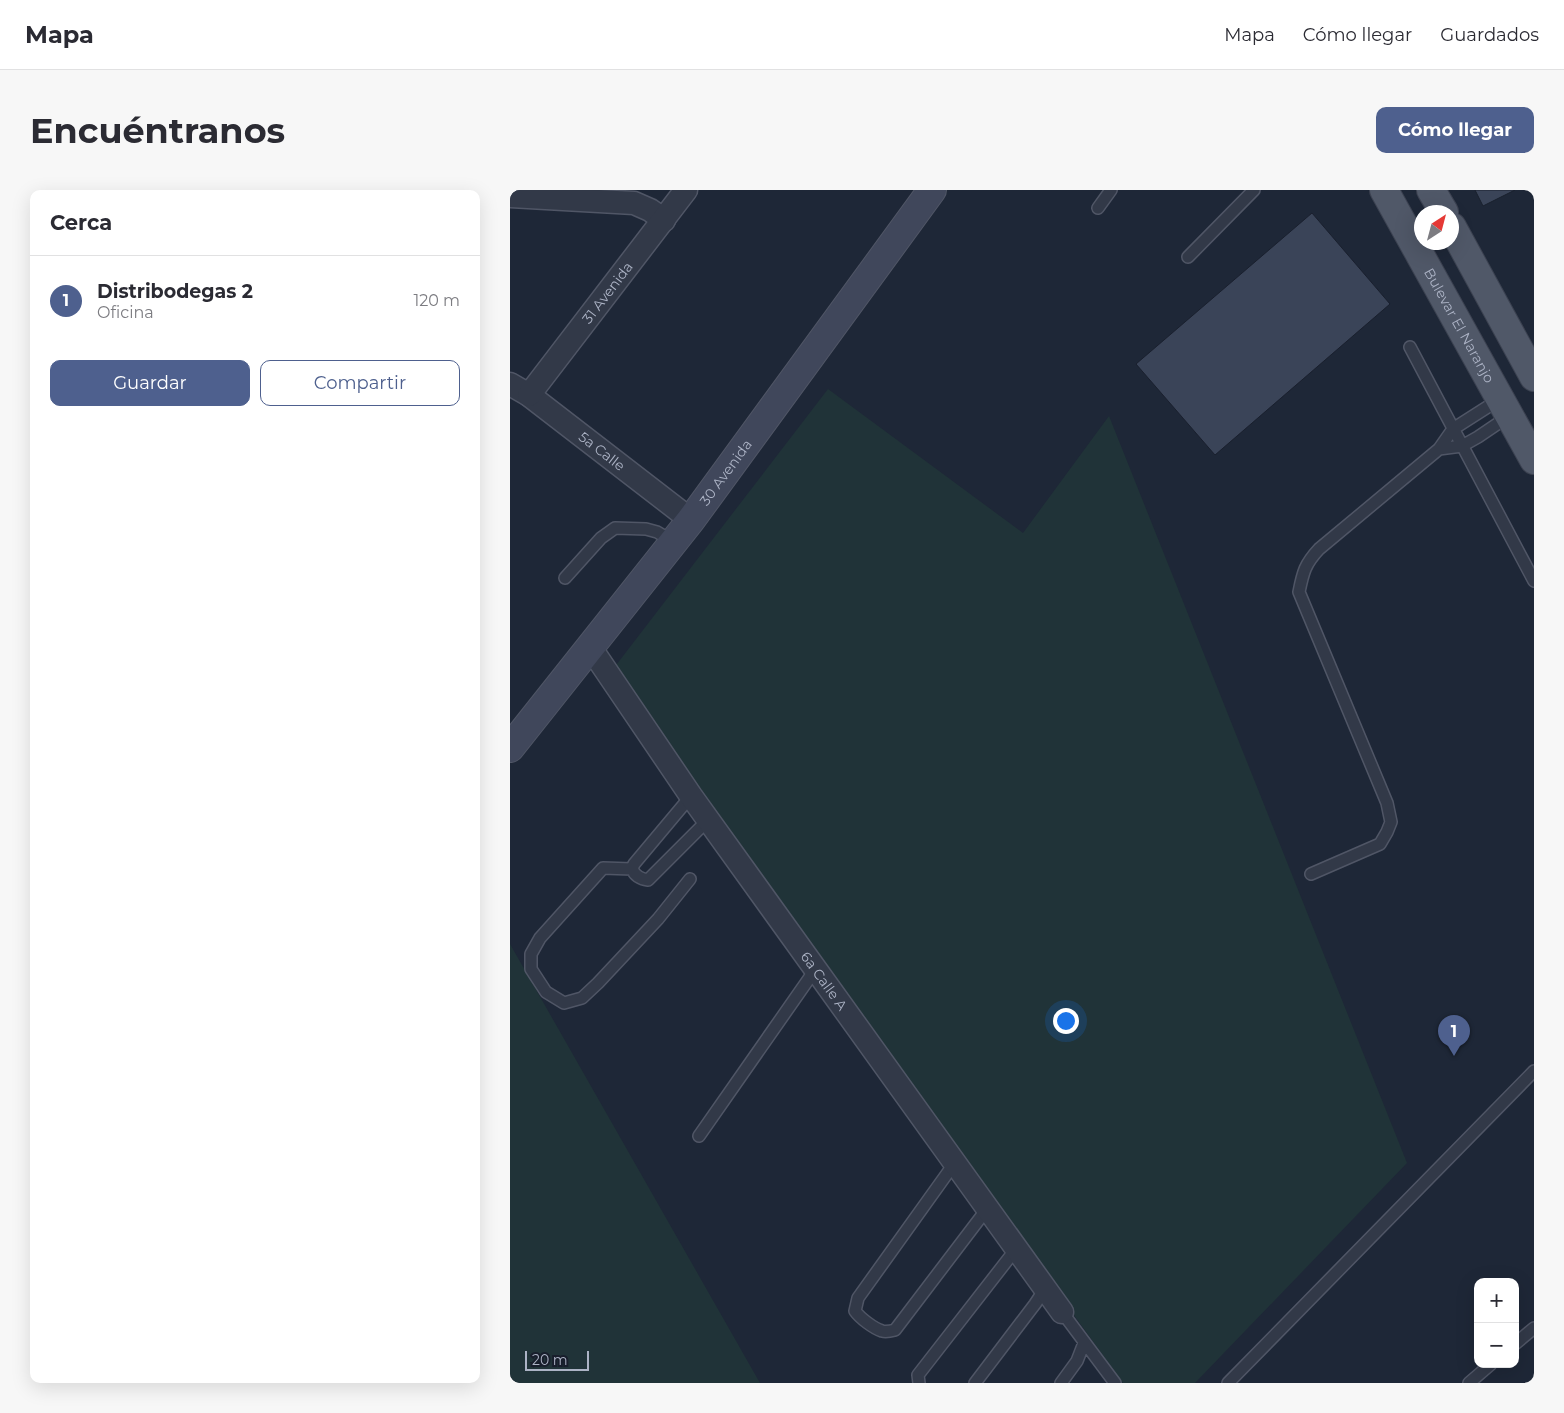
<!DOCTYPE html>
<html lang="es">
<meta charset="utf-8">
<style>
:root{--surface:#fff;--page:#f7f7f7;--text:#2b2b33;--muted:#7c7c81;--line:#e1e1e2;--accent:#4e608e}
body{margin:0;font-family:Montserrat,sans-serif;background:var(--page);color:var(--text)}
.controls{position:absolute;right:15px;bottom:15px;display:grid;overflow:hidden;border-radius:10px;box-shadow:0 5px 20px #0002}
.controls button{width:45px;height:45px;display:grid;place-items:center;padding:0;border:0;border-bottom:1px solid var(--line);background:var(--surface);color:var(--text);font:25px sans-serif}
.compass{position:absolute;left:904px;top:15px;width:45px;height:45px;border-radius:50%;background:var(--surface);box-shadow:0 5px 20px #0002;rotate:36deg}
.scale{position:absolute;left:15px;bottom:12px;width:64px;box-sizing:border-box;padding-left:5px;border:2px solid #acb3c5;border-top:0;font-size:14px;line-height:18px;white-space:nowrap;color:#acb3c5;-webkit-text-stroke:4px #181e2c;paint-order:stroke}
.you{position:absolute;left:555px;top:830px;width:18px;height:18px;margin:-12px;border:4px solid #fff;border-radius:50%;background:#1a73e8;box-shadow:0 0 0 8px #1a73e833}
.badge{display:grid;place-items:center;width:32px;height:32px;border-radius:50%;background:var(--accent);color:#fff;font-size:16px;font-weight:700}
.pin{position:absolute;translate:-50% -41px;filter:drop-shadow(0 1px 2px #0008)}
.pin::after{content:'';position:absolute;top:26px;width:18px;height:15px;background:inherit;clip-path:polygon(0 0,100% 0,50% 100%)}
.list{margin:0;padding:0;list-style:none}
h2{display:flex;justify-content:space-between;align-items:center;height:65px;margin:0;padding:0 20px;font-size:21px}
h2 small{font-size:16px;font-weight:400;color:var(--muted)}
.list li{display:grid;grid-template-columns:32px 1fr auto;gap:15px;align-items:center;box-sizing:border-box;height:90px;padding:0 20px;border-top:1px solid var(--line)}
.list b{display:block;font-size:19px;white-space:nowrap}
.list p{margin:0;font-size:16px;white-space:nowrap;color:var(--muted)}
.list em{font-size:16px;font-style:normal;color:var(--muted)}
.actions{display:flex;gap:10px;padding:15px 20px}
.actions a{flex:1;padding:11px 0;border:1px solid var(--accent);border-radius:10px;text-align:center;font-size:18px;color:var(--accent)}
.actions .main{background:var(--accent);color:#fff}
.map{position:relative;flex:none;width:1024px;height:1193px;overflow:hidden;border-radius:10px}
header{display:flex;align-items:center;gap:30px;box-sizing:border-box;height:70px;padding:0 25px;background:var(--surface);border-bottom:1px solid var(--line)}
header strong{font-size:24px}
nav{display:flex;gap:28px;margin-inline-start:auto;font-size:18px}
.intro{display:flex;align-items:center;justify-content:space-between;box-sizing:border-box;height:120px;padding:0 30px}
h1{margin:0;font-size:35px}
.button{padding:12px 22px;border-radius:10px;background:var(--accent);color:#fff;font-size:18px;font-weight:700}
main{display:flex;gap:30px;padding:0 30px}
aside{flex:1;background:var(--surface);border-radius:10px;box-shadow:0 5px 20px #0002}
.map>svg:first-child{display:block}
</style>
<header>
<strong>Mapa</strong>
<nav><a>Mapa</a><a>Cómo llegar</a><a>Guardados</a></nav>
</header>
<div class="intro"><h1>Encuéntranos</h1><a class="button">Cómo llegar</a></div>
<main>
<aside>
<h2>Cerca<small></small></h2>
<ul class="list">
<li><span class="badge">1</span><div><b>Distribodegas 2</b><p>Oficina</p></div><em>120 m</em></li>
</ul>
<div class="actions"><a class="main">Guardar</a><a>Compartir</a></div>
</aside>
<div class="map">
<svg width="1024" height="1193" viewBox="0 0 1024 1193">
<rect width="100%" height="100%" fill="#1e2737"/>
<path fill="#203338" d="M318,199L513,343L599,226L897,973L685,1193H613L100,483Z
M0,754L250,1193H0Z"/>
<path fill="#3a4458" stroke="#1a202e" d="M965,0H1005L973,16Z
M802,23L880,114L705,265L626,174Z"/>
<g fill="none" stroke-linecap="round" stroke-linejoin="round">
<defs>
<path id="lane" d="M588,18L601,0
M678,67L744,0
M900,157L1024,391
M929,259L952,256L968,247L999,226
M55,388L91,348L105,338L136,339L147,342L164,352
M122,679L93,678L30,748L21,764V779L36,802L54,813L72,808L88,793L148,729L180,689
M122,679C125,686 130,689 138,690L198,630
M122,679L124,674L181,606
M801,684L870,654L877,642L881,632L877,613L789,402C793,382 795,374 809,359L929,259L943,239L990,209
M189,946L305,780
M444,974L348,1108L345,1121C350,1128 363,1138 372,1141C376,1142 381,1141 385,1140L477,1019
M552,1122L605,1193
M1005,1154L1024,1138
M409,1193L408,1185L506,1059
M465,1193L525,1114L535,1099
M551,1193L567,1171L574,1153
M718,1193L1024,881
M959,1193L981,1174"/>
<g id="street">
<path d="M0,6L124,13L140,20L154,30"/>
<path id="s1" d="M0,194L19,205L181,330"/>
<path id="s2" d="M19,205L176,0"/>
<path id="s3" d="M80,457L181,606L552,1122"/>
</g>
<g id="secondary">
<path id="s4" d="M0,558L181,330L422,0"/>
</g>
<g id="primary">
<path id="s5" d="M874,0L1024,270"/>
<path d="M921,0L934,22"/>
<path d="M942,37L1024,187"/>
</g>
</defs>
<use href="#lane" stroke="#505666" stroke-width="14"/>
<use href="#street" stroke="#505666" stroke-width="25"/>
<use href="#secondary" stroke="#505666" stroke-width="30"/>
<use href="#primary" stroke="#3c4251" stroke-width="30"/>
<use href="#lane" stroke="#323948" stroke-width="11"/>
<use href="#street" stroke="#323948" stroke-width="22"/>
<use href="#secondary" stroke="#40475b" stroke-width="28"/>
<use href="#primary" stroke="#505868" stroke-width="28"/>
</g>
<g text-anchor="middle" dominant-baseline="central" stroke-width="4" stroke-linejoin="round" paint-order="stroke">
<g font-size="14" fill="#acb3c5" stroke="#181e2c">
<text stroke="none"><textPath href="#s2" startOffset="129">31 Avenida</textPath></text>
<text stroke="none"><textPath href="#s5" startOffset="155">Bulevar El Naranjo</textPath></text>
<text stroke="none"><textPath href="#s1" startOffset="114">5a Calle</textPath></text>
<text stroke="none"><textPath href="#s4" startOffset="350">30 Avenida</textPath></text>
<text stroke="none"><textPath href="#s3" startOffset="408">6a Calle A</textPath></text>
</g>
</g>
</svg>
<div class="controls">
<button>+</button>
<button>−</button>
</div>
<svg class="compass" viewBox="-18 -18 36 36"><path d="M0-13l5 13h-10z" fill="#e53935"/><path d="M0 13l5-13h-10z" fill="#7c7c81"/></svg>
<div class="scale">20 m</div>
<div class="you"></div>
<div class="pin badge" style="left:944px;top:866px">1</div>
</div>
</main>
